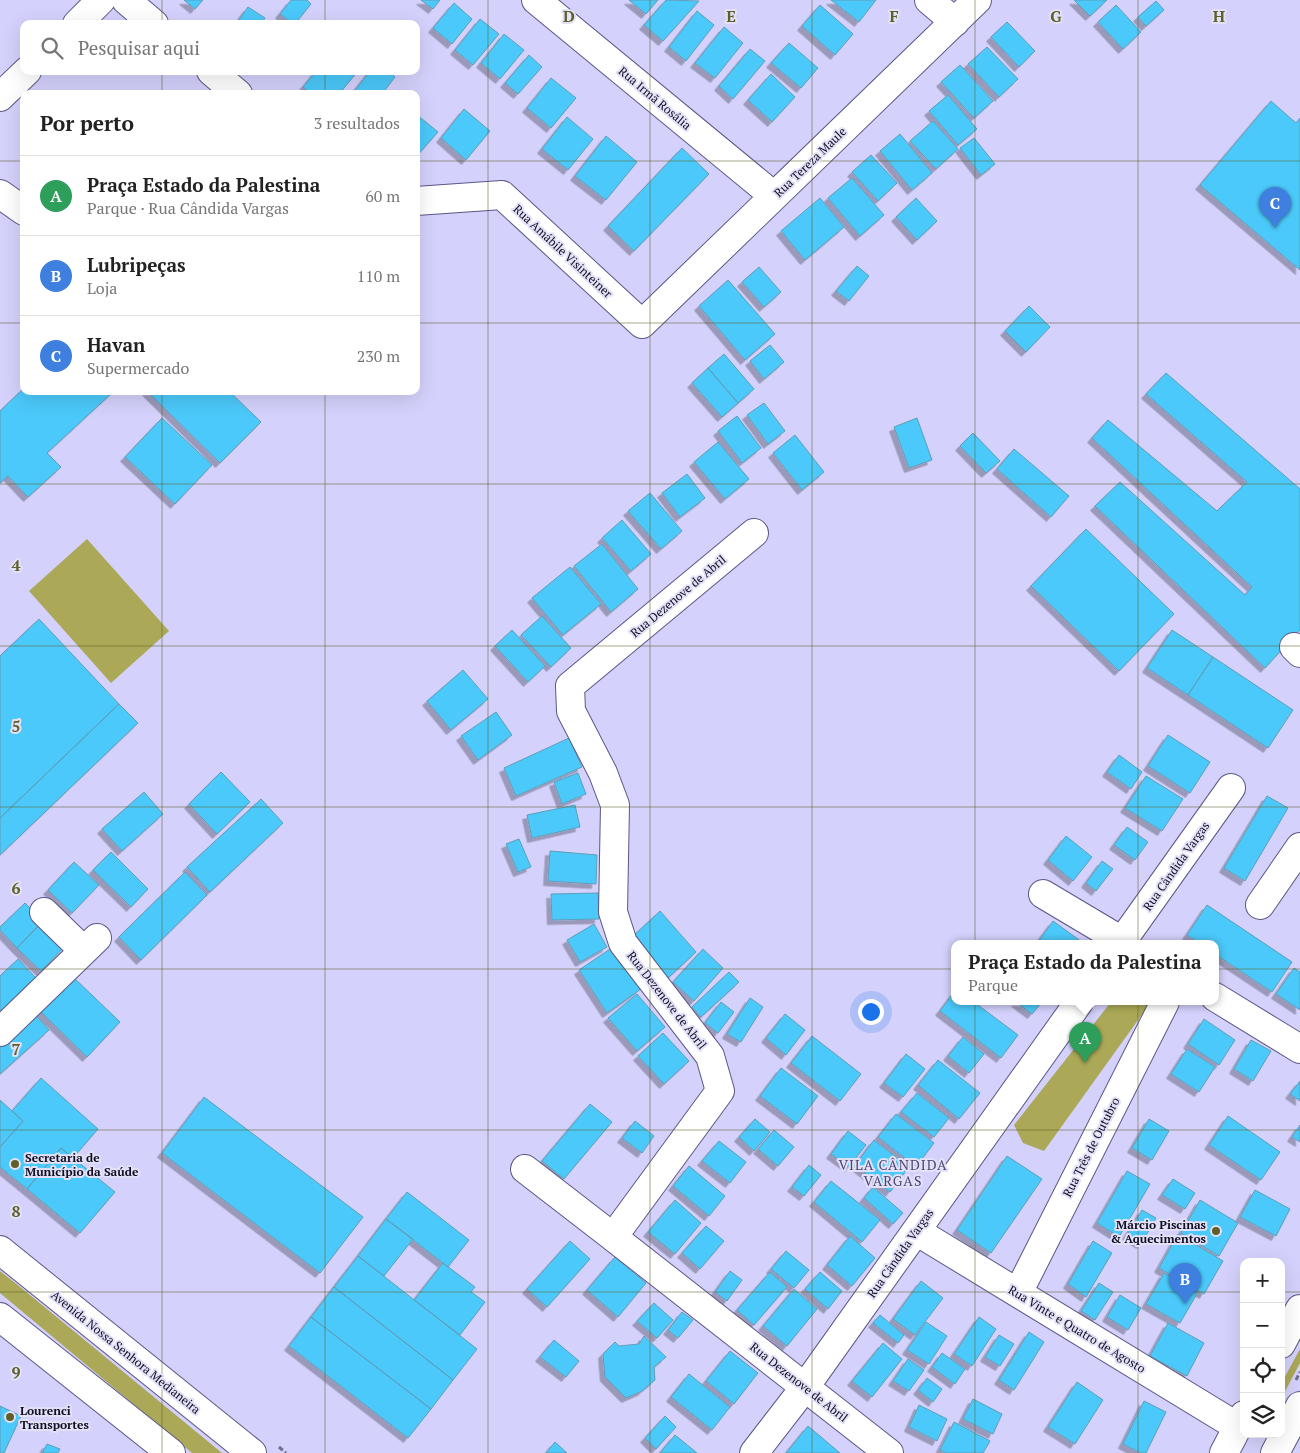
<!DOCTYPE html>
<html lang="pt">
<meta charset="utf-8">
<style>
:root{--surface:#fff;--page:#f6f6f6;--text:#222;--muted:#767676;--line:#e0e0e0;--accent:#605f2c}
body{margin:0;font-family:"PT Serif",serif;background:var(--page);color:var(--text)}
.controls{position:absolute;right:15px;bottom:15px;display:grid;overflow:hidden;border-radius:10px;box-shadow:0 5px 20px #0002}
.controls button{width:45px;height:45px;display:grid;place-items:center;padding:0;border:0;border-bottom:1px solid var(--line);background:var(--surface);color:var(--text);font:25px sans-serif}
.you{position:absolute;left:870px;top:1011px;width:18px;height:18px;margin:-12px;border:4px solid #fff;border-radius:50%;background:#1a73e8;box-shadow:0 0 0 8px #1a73e833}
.badge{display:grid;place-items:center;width:32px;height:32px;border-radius:50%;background:var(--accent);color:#fff;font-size:16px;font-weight:700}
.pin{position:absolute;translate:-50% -41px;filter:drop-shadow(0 1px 2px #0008)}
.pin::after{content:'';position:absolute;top:26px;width:18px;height:15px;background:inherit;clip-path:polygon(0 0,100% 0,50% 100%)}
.popup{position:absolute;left:951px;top:940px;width:268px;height:65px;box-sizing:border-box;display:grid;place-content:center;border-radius:10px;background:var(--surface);filter:drop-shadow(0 1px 4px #0005);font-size:16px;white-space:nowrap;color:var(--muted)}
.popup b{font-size:19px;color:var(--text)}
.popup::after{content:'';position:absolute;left:50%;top:100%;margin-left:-10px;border:10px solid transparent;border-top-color:var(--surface)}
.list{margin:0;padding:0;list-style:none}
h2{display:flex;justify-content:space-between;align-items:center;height:65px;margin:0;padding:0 20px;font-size:21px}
h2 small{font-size:16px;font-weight:400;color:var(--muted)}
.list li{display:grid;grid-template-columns:32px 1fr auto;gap:15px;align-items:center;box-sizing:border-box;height:80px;padding:0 20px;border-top:1px solid var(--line)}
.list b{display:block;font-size:19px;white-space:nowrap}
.list p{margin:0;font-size:16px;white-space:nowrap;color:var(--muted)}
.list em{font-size:16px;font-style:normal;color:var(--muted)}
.icon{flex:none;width:28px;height:28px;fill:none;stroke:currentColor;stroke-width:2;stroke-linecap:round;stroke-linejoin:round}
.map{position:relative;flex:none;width:1300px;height:1453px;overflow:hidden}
.search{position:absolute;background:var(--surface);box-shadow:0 5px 20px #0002;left:20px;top:20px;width:400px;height:55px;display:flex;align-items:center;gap:12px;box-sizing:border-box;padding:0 18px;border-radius:10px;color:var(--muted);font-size:19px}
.panel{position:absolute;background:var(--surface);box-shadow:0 5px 20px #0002;left:20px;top:90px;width:400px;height:305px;border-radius:10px}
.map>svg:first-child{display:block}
</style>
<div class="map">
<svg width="1300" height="1453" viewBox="0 0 1300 1453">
<defs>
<filter id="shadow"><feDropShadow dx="-4.5" dy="4.5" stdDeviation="0" flood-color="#0004"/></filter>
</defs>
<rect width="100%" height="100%" fill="#d4d1fc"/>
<path fill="#aba957" d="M87,539L169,631L111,683L29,591Z
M1111,1002H1151L1044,1151L1023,1143L1014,1125Z
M0,1271L19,1286L222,1453H192L0,1293Z
M1300,1349V1363L1281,1399V1384Z"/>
<path fill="#4bc9fa" stroke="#609db7" filter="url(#shadow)" d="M184,0H203L195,9Z
M291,0H307L311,4L295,24H293L280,14Z
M421,0H440L433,9Z
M629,0H658L646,14Z
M666,0L699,1L663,41L644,25Z
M831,0H876L859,22Z
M1074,0H1107L1090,16Z
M1156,1L1164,10L1146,26L1138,17Z
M454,3L472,19L452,44L433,28Z
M820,5L853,34L835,55L802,26Z
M1116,5L1141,32L1123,49L1098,22Z
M248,7L265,18L261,24H236Z
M697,11L714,25L686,61L669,47Z
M480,19L499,34L473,65L455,50Z
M1007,22L1035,51L1019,67L991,37Z
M724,27L743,43L715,78L695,63Z
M504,34L524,50L500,79L481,63Z
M789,43L818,68L801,88L771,63Z
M987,47L1018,79L999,97L968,64Z
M750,49L765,61L733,99L719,86Z
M529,55L542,67L518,94L505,83Z
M960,65L993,101L974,118L941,82Z
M316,71H358L339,94H312L303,87Z
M370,71H388L395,77L382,94H352Z
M771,74L795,97L772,122L748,100Z
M551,78L576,98L551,128L527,108Z
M948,95L977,129L958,145L929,111Z
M1271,101L1296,123L1300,118V270L1200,185Z
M464,109L490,131L466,160L441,138Z
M416,114L438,132L416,157Z
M567,117L593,139L568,170L542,149Z
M933,121L958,149L936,169L910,141Z
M900,134L932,173L912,190L880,151Z
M606,136L637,162L606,200L575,176Z
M974,138L995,164L981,175L960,148Z
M682,148L709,174L634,251L608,226Z
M871,155L897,183L878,201L852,172Z
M852,178L884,215L860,236L828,198Z
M820,198L844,227L805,260L781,231Z
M916,198L937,221L917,240L896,217Z
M857,266L869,276L849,301L836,291Z
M759,267L781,292L764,307L742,282Z
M728,280L775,334L745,360L699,306Z
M1029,306L1050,327L1026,352L1005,331Z
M770,345L784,362L764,379L750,361Z
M724,354L754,389L738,403L708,368Z
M708,368L738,403L722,417L692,383Z
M1166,373L1300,489V630L1265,668L1095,506L1120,482L1245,595L1252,587L1092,438L1108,420L1217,511L1247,482L1146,394Z
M24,388V391H114L47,453L61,467L28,497L8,476L0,483V411Z
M147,391H229L261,422L220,463Z
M764,403L785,431L768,444L747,415Z
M737,416L761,448L742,463L718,431Z
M162,418L212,465L175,504L125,457Z
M917,418L932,460L909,468L894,427Z
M973,433L1000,461L986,473L960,446Z
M795,435L824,472L802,490L773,453Z
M718,442L749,479L725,499L694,462Z
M1014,449L1069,496L1051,517L997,469Z
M687,474L705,498L680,517L662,493Z
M650,493L682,531L661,549L628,511Z
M622,520L651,554L631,571L602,538Z
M1086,529L1174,614L1119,671L1031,586Z
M602,544L638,589L611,612L574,566Z
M570,567L601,604L563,635L532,598Z
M542,616L571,648L551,667L521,635Z
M39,619L119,704L0,818V656Z
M512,630L545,666L528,682L495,646Z
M1172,630L1213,657L1188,695L1147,668Z
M1213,657L1293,710L1268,748L1188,695Z
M463,670L488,699L451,730L427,701Z
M119,704L138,723L0,855V818Z
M496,712L512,735L478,760L461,736Z
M1168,735L1210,762L1190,793L1148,766Z
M569,738L582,767L516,796L504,768Z
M1119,755L1142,772L1131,789L1107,772Z
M221,772L250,802L217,834L189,804Z
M578,773L586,794L562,804L554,782Z
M1146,776L1183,799L1162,831L1125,808Z
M144,792L163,814L122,851L102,829Z
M1267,796L1288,808L1245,881L1224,868Z
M261,799L283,823L210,892L187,867Z
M575,805L580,827L532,838L527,815Z
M1127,827L1148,842L1135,860L1114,845Z
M1066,836L1092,857L1073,881L1048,860Z
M519,839L531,867L518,872L506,844Z
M550,851L597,855L596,884L548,881Z
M111,852L148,889L131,907L93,870Z
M1102,861L1113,869L1096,891L1086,883Z
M74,862L99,885L72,913L48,890Z
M185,872L207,895L141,960L119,937Z
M598,893L599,919L552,920L551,894Z
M25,903L43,921L17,948L0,930V927Z
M1207,905L1292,962L1272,992L1215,954V944H1201L1187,935Z
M660,911L696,952L668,978L632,937Z
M43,921L66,945L41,971L17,948Z
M1053,921L1082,942L1080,944H1041L1038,942Z
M594,924L607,947L580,962L567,940Z
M613,947L641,989L607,1013L579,970Z
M703,949L723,968L694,1001L673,982Z
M18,959L37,979L0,1015V976Z
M1294,968L1300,972V1010L1276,994Z
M729,972L739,982L701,1017L692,1007Z
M70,974L120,1022L87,1057L37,1008Z
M955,991V1002H974L1018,1035L1001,1058L940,1011Z
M637,994L665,1027L637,1051L608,1018Z
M750,998L763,1007L741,1042L727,1034Z
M721,1002L734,1012L718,1033L705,1023Z
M1016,1002H1042L1032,1014Z
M32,1011L49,1030L0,1074V1040Z
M785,1014L805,1030L786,1055L766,1038Z
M1204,1019L1235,1040L1219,1065L1188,1044Z
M663,1033L689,1061L664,1084L638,1056Z
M812,1036L861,1074L840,1101L791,1063Z
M963,1037L984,1054L969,1073L948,1056Z
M1251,1040L1271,1051L1253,1081L1234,1069Z
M1187,1049L1215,1067L1199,1092L1171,1074Z
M906,1054L925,1069L903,1097L884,1083Z
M938,1060L980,1093L959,1119L918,1085Z
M781,1068L818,1096L797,1124L760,1096Z
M41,1078L98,1129L73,1158L61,1148L27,1189L0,1167V1147L23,1121L12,1111Z
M1300,1081V1101L1290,1094Z
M917,1093L949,1118L934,1137L901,1112Z
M204,1097L363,1217L320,1273L162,1153Z
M0,1100L23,1121L0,1147Z
M590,1104L612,1122L564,1179L542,1161Z
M896,1114L934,1143L916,1167L878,1137Z
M1228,1116L1280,1152L1261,1180L1209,1145Z
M755,1119L770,1132L754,1151L739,1137Z
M1149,1119L1169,1131L1152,1160L1132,1148Z
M635,1121L654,1136L642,1153L622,1138Z
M1300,1125V1142L1292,1137Z
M774,1130L794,1147L778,1166L758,1149Z
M848,1131L866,1145L849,1167L831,1154Z
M874,1140L909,1167L890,1192L855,1165Z
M719,1141L746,1162L730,1183L702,1161Z
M61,1148L115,1192L80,1233L27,1189Z
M1007,1156L1042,1179L991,1253L957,1230Z
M809,1165L821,1175L804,1196L792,1187Z
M689,1166L725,1196L709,1216L673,1186Z
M1127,1171L1150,1184L1119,1237L1097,1223Z
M1173,1179L1195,1193L1185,1209L1162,1195Z
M831,1181L880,1220L862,1242L814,1202Z
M873,1187L903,1213L893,1224L864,1198Z
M1255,1190L1290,1209L1276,1236L1240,1217Z
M407,1192L469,1240L448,1267L386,1219Z
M675,1200L701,1223L675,1254L648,1232Z
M1200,1200L1238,1223L1219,1256L1181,1233Z
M1142,1210L1156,1218L1141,1244L1127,1235Z
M386,1219L413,1239L384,1276L358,1256Z
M706,1226L724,1241L700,1269L682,1253Z
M1178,1234L1223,1261L1204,1294L1159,1268Z
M850,1236L875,1258L852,1286L827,1265Z
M570,1241L590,1259L547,1307L527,1289Z
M1093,1241L1112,1253L1086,1297L1068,1284Z
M786,1251L809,1270L794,1288L771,1269Z
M358,1256L477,1349L453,1380L334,1287Z
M615,1257L646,1283L618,1317L587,1290Z
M443,1263L475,1287L471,1292L485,1302L460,1335L414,1300Z
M730,1271L742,1280L727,1301L715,1292Z
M770,1272L787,1287L754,1325L737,1310Z
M820,1272L842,1291L828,1309L805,1289Z
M1164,1273L1198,1292L1180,1323L1146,1304Z
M921,1281L943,1298L915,1335L893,1319Z
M1099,1283L1113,1292L1095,1320L1081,1311Z
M334,1287L453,1380L431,1409L311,1317Z
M794,1289L817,1309L787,1346L763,1326Z
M1120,1295L1141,1308L1128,1330L1107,1317Z
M654,1303L673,1320L657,1338L637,1321Z
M682,1312L693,1320L678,1338L668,1330Z
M880,1315L904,1335L898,1343L873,1323Z
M311,1317L431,1409L408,1438L289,1346Z
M979,1317L996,1329L972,1366L954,1354Z
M926,1322L947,1336L929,1364L907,1350Z
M1168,1323L1204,1343L1187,1376L1150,1356Z
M1029,1332L1044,1342L1014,1390L999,1380Z
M999,1335L1014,1344L1000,1366L985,1357Z
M644,1336L666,1357L654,1367L655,1380L642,1391L626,1398L605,1377L603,1354L615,1342L619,1346L639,1344Z
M554,1340L579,1361L566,1377L540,1357Z
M883,1343L902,1359L872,1397L852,1381Z
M730,1351L758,1373L734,1404L706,1381Z
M942,1353L965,1369L955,1384L932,1367Z
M908,1359L924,1370L909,1391L893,1381Z
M689,1374L730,1407L712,1430L671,1397Z
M927,1378L942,1389L933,1402L918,1390Z
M1077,1382L1103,1400L1075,1444L1048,1427Z
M973,1399L1002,1414L993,1434L963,1419Z
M1144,1401L1166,1412L1146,1453H1141L1123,1444Z
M919,1405L947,1419L937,1441L909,1427Z
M0,1406L21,1416L4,1453H0Z
M665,1416L676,1427L656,1449L645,1438Z
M954,1422L990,1441L983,1453H946L940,1450Z
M808,1426L840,1453H786Z
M675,1435L697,1453H660Z
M555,1442L567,1453H546Z
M47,1444L60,1449L58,1453H42Z"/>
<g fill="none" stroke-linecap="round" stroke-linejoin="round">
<defs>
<path id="minor" d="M126,0L154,24
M536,0L774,196
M929,0L955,22
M77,24L101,0
M211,71L238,94
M0,97L27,71
M0,194L24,211
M416,201L502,195L642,324L977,0
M754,533L570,686L571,711L603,773L615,805L613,912L623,943L710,1056L720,1091L613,1237L889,1453
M1294,647L1300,653
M1043,894L1127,944
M1260,905L1300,847
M44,912L83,950
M1120,944L1231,788
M1215,997L1300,1049
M0,1032L97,938
M525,1169L613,1237
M916,1231L1238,1427
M1018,1293L1165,1002
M754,1453L805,1387L1079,1002"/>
<path id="major" d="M0,1250L252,1453
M0,1317L171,1453
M1281,1344L1300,1309
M1224,1453L1244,1415
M1275,1453L1300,1406"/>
</defs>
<use href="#minor" stroke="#5b5785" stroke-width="30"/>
<use href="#major" stroke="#5b5785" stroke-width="30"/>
<path stroke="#72708e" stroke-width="3" stroke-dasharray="5 2.5" stroke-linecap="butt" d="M1296,1380L1300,1372
M279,1447L286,1453"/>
<use href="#minor" stroke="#fff" stroke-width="28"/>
<use href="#major" stroke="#fff" stroke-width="28"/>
</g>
<path fill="none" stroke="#605f2c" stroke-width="1" stroke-opacity="0.55" d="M162,0V24M325,0V24M488,0V1453M650,0V1453M812,0V1453M975,0V1453M1138,0V1453M162,71V94M325,71V94M0,161H24M416,161H1300M0,323H24M416,323H1300M162,391V1453M325,391V1453M0,484H1300M0,646H1300M0,807H1300M0,969H1300M0,1130H1300M0,1292H1244M1281,1292H1300"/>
<g fill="#605f2c" stroke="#e2e1f7" stroke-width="2">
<circle cx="15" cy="1164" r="5"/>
<circle cx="1216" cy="1231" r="5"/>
<circle cx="10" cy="1417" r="5"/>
</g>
<g text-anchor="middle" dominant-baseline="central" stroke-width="4" stroke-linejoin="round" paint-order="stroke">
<g font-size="12" fill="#100e20" stroke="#e2e1f7">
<text transform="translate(655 98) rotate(40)">Rua Irmã Rosália</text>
<text transform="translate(810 162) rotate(-44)">Rua Tereza Maule</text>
<text transform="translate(563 251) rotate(43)">Rua Amábile Visinteiner</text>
<text transform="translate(678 596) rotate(-40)">Rua Dezenove de Abril</text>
<text transform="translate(1176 866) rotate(-55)">Rua Cândida Vargas</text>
<text transform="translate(667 1000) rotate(52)">Rua Dezenove de Abril</text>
<text transform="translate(1091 1147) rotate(-63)">Rua Três de Outubro</text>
<text transform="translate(900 1253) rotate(-55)">Rua Cândida Vargas</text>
<text transform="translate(1077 1329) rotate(31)">Rua Vinte e Quatro de Agosto</text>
<text transform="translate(126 1352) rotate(39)">Avenida Nossa Senhora Medianeira</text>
<text transform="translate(799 1382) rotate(38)">Rua Dezenove de Abril</text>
</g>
<g font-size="12" font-weight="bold" fill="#100e20" stroke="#e2e1f7" text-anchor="start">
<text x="25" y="1157">Secretaria de<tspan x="25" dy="14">Município da Saúde</tspan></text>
<text x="1206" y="1224" text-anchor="end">Márcio Piscinas<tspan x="1206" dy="14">&amp; Aquecimentos</tspan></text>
<text x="20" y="1410">Lourenci<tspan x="20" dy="14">Transportes</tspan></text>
</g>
<g font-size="14" letter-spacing="1" fill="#4c4775" stroke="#e2e1f7">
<text x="893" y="1164">VILA CÂNDIDA<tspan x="893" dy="16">VARGAS</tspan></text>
</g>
</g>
<g font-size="16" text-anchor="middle" font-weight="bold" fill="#605f2c" stroke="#e2e1f7" stroke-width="4" stroke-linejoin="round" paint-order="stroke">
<text x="569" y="22">D</text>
<text x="731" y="22">E</text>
<text x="894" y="22">F</text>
<text x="1056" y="22">G</text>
<text x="1219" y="22">H</text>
<text x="16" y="571">4</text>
<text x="16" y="732">5</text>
<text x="16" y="894">6</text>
<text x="16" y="1055">7</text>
<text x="16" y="1217">8</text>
<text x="16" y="1378">9</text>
</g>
</svg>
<div class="controls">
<button>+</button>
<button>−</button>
<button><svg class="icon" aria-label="locate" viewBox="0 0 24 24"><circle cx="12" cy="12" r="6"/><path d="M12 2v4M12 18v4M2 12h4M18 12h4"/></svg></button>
<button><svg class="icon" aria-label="layers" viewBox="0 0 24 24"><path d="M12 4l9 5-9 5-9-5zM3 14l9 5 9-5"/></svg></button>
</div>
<div class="you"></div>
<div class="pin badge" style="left:1085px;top:1063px;background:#2e9e5b">A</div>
<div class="popup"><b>Praça Estado da Palestina</b>Parque</div>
<div class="pin badge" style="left:1185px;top:1304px;background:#3f7fe0">B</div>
<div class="pin badge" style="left:1275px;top:228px;background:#3f7fe0">C</div>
<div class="search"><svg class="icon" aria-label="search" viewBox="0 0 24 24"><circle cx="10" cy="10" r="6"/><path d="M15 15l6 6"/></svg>Pesquisar aqui</div>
<section class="panel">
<h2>Por perto<small>3 resultados</small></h2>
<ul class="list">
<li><span class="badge" style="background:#2e9e5b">A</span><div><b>Praça Estado da Palestina</b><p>Parque · Rua Cândida Vargas</p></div><em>60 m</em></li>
<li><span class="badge" style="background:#3f7fe0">B</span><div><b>Lubripeças</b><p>Loja</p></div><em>110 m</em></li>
<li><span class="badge" style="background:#3f7fe0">C</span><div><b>Havan</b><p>Supermercado</p></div><em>230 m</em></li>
</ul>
</section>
</div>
